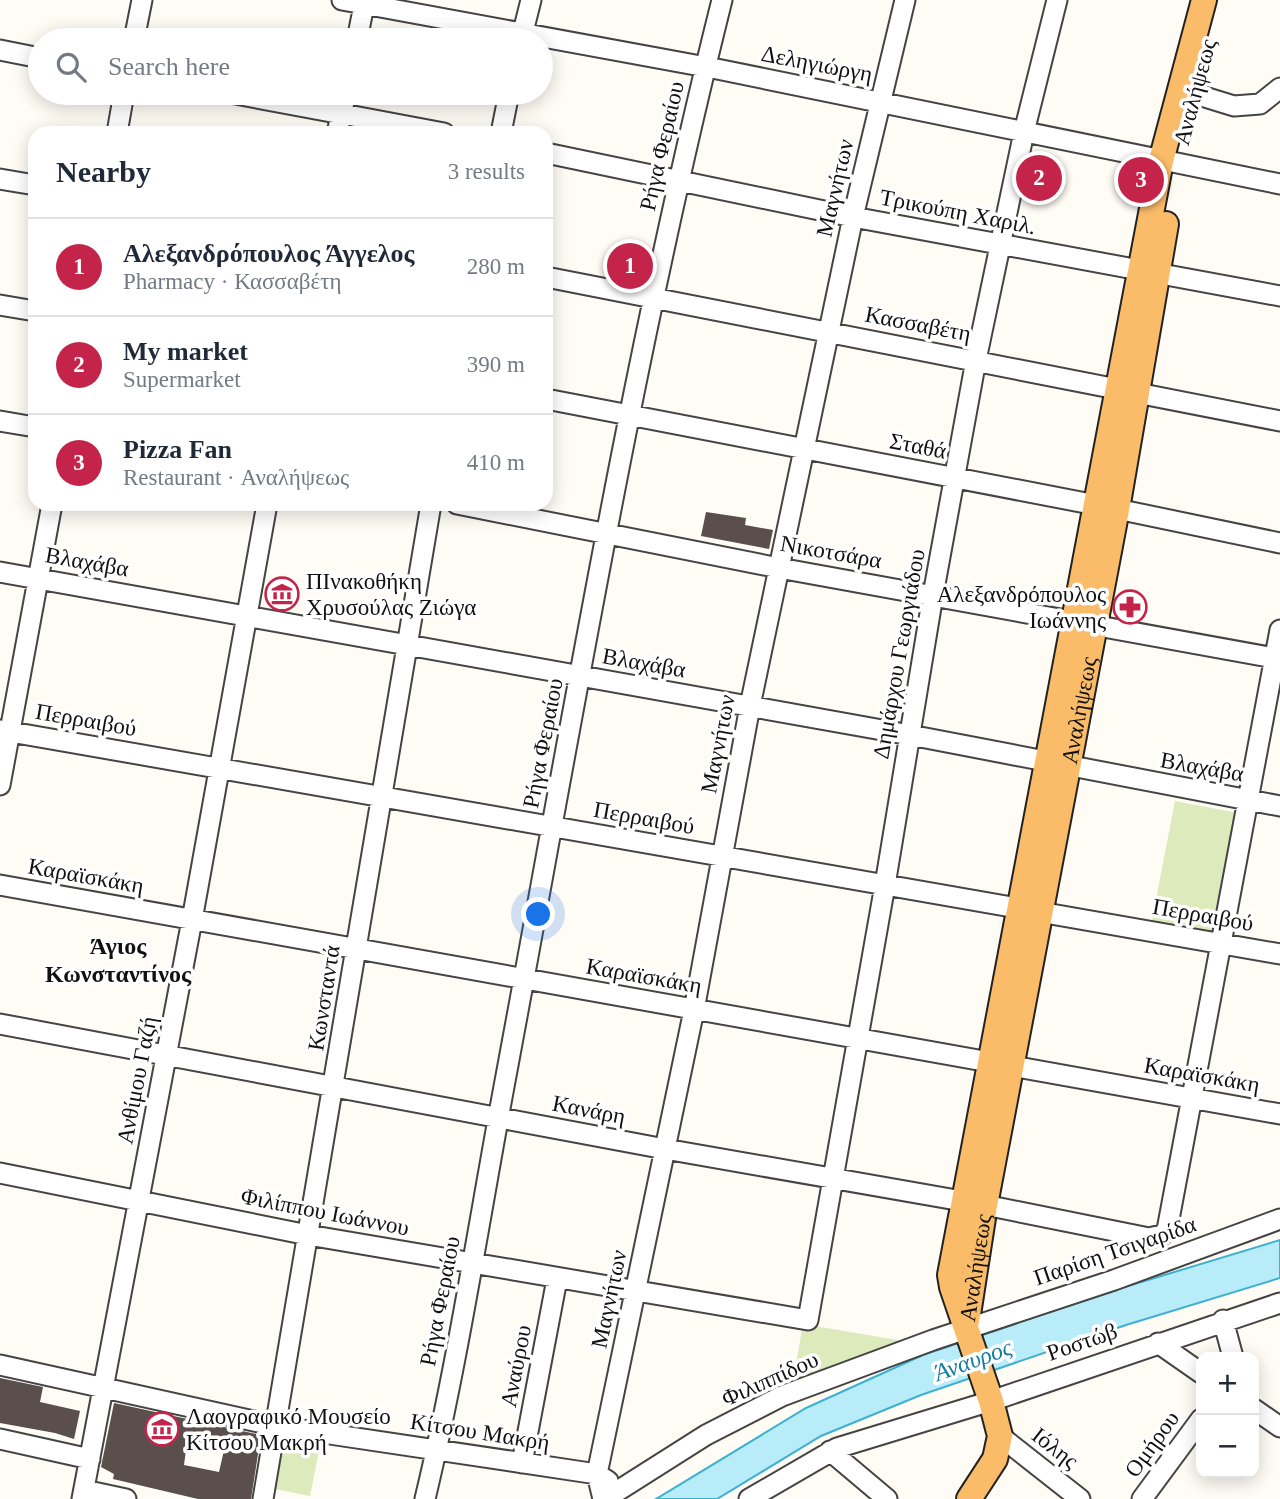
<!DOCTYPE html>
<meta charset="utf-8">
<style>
:root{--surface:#fff;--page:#f6f6f7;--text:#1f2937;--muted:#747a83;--line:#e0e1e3;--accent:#c5244a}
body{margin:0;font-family:Georgia,serif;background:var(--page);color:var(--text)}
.controls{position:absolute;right:21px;bottom:21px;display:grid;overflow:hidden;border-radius:14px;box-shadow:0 4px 18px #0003}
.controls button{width:63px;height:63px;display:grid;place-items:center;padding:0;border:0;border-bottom:2px solid var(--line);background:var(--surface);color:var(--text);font:35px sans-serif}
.you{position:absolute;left:539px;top:915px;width:24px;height:24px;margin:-18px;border:5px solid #fff;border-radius:50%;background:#1a73e8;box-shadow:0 0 0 10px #1a73e833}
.badge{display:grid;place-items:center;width:46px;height:46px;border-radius:50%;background:var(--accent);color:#fff;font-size:23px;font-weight:700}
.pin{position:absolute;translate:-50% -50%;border:4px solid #fff;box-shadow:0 2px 7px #0006}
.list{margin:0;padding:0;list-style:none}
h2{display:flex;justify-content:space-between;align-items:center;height:91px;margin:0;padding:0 28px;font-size:30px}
h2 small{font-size:23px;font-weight:400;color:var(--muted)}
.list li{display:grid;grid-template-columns:46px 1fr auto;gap:21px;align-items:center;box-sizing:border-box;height:98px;padding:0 28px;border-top:2px solid var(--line)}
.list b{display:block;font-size:26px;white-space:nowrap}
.list p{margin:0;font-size:23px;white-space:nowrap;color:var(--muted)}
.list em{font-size:23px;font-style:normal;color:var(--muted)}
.icon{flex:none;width:38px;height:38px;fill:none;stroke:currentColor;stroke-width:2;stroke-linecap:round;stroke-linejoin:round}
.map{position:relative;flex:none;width:1280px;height:1499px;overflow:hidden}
.search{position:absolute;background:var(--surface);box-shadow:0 4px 18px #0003;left:28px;top:28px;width:525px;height:77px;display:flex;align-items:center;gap:18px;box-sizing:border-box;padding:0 24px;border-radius:38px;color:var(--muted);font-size:26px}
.panel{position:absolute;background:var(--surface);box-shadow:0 4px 18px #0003;left:28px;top:126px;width:525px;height:385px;border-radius:21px}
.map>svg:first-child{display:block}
</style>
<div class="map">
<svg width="1280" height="1499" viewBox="0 0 1280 1499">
<rect width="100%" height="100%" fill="#fffbf5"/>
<path fill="#ddebbc" d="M1175,801L1238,813L1214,937L1151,925Z
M803,1324L903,1341L796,1381L795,1369Z
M283,1440L320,1446L310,1496L275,1489Z"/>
<path fill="#b8ecf8" stroke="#3db1d1" stroke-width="2" d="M1280,1240V1278L1126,1325L921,1395L821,1436L717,1499H656L806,1408L923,1355L1115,1290Z"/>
<path fill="#5a4f4d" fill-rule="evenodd" d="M706,512L746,518L745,525L773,530L769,549L701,536Z
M0,1378L43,1387L40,1402L80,1411L74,1439L55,1433L0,1423Z
M114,1403L261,1435L251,1499H198L113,1479L114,1474L101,1467ZM192,1441L225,1446L219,1472L184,1465L186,1450Z"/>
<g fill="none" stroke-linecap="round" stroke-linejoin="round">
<defs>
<path id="minor" d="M342,0L717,69L1280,184
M134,40L142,0
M357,40L365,0
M521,40L531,0
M0,50L40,58
M230,93L444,133
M1195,94L1234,106L1260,104L1280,88
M117,133L124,93
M337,133L346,93
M501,133L509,93
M546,153L853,217L1280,296
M0,179L35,185
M546,277L1280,421
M0,305L35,311
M546,399L1117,509L1280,543
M0,421L35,427
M457,504L779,568L1280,659
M0,572L910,735L1280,806
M0,730L1280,954
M0,785L52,504
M0,885L1280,1114
M0,1024L665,1149L985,1205L1149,1238L1162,1235L1167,1230L1280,630
M0,1173L308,1235L808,1320L885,885L933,595L976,360L1024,132L1057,0
M1223,1320L1233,1357
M1158,1343L1201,1373
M0,1365L276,1426L597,1474L608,1481
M1254,1409L1280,1427
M1000,1436L1080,1499
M0,1439L90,1459
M830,1451L887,1499
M522,1463L557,1279
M84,1490L126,1499
M82,1499L192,920L267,504
M263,1499L431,504
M425,1499C457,1365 478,1228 503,1092C571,728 632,359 722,0
M603,1499L597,1474L694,1010L750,706L779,568L853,217L905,0
M605,1499L706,1435L782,1396L933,1340L1114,1280L1280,1219
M749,1499L837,1448L991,1401L1280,1303
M1142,1499L1201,1419"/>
<g id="major">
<path id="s1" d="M967,1321L985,1205L1117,509L1166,224"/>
<path d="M969,1499L995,1459L1000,1436L991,1401L952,1287L950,1275L1161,161L1204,0"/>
</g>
</defs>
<use href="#minor" stroke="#444" stroke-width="23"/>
<use href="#major" stroke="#222" stroke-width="28"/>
<use href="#minor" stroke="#fff" stroke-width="19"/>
<use href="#major" stroke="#fbbc69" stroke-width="24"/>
</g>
<defs>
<symbol id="museum-ring" viewBox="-11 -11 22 22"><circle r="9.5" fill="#fff" stroke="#c5244a" stroke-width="1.5"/><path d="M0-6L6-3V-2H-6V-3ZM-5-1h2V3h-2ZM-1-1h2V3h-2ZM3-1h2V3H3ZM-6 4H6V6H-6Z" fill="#c5244a"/></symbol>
<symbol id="pharmacy-ring" viewBox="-11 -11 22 22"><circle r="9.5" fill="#fff" stroke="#c5244a" stroke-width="1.5"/><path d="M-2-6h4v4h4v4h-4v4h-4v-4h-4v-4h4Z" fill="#c5244a"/></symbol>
</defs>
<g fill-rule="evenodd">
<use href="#museum-ring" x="263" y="575" width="38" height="38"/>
<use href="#pharmacy-ring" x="1111" y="588" width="38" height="38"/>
<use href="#museum-ring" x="143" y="1410" width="38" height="38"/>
</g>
<g text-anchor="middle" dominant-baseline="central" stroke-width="7" stroke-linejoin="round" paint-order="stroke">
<g font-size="23" fill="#111" stroke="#fff">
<text transform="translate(817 64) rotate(11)">Δεληγιώργη</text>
<text transform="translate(1195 92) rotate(-75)">Αναλήψεως</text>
<text transform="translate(662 146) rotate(-77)">Ρήγα Φεραίου</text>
<text transform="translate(835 188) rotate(-77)">Μαγνήτων</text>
<text transform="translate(958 212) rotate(11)">Τρικούπη Χαριλ.</text>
<text transform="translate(918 324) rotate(11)">Κασσαβέτη</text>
<text transform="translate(918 446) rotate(11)">Σταθά</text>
<text transform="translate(831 552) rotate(10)">Νικοτσάρα</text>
<text transform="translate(87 562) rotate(10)">Βλαχάβα</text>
<text transform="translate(899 654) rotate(-80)">Δημάρχου Γεωργιάδου</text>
<text transform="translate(644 663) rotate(10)">Βλαχάβα</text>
<text stroke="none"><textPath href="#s1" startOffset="621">Αναλήψεως</textPath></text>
<text transform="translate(86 720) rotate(10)">Περραιβού</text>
<text transform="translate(543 743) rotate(-79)">Ρήγα Φεραίου</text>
<text transform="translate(718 744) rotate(-79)">Μαγνήτων</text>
<text transform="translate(1202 767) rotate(10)">Βλαχάβα</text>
<text transform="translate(644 818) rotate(10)">Περραιβού</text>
<text transform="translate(86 876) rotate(10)">Καραϊσκάκη</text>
<text transform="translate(1203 915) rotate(10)">Περραιβού</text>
<text transform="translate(644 976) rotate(10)">Καραϊσκάκη</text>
<text transform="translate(324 998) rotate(-81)">Κωνσταντά</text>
<text transform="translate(1202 1075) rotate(10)">Καραϊσκάκη</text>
<text transform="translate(137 1080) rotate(-79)">Ανθίμου Γαζή</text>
<text transform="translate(589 1110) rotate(11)">Κανάρη</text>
<text transform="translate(325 1212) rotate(11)">Φιλίππου Ιωάννου</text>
<text transform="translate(1115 1251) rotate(-19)">Παρίση Τσιγαρίδα</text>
<text stroke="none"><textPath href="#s1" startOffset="54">Αναλήψεως</textPath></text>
<text transform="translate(609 1299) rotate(-78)">Μαγνήτων</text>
<text transform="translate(440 1301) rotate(-79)">Ρήγα Φεραίου</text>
<text transform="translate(1082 1342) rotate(-19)">Ροστώβ</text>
<text transform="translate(516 1366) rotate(-79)">Αναύρου</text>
<text transform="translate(770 1379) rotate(-24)">Φιλιππίδου</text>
<text transform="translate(480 1432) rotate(9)">Κίτσου Μακρή</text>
<text transform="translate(1152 1444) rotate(-54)">Ομήρου</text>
<text transform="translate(1055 1448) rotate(38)">Ιόλης</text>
</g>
<g font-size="23" fill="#111" stroke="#fff" text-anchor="start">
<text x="306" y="581">ΠΙνακοθήκη<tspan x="306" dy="26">Χρυσούλας Ζιώγα</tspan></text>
<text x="1106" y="594" text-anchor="end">Αλεξανδρόπουλος<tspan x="1106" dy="26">Ιωάννης</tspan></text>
<text x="186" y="1416">Λαογραφικό Μουσείο<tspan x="186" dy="26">Κίτσου Μακρή</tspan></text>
</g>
<g font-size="24" font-weight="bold" fill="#111" stroke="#fff">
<text x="118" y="946">Άγιος<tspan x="118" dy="28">Κωνσταντίνος</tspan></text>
</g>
<g font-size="24" font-style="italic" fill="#157da0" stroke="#fff">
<text transform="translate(973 1360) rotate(-20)">Άναυρος</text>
</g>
</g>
</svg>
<div class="controls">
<button>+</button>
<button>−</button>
</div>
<div class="you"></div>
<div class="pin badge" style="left:630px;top:266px">1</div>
<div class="pin badge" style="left:1039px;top:178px">2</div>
<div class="pin badge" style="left:1141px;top:180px">3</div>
<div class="search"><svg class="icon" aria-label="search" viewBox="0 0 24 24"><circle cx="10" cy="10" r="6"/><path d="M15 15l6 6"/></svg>Search here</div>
<section class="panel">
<h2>Nearby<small>3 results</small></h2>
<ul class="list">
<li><span class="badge">1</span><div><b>Αλεξανδρόπουλος Άγγελος</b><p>Pharmacy · Κασσαβέτη</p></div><em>280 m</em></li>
<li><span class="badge">2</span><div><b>My market</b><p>Supermarket</p></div><em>390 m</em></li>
<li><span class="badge">3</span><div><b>Pizza Fan</b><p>Restaurant · Αναλήψεως</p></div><em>410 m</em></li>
</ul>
</section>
</div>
